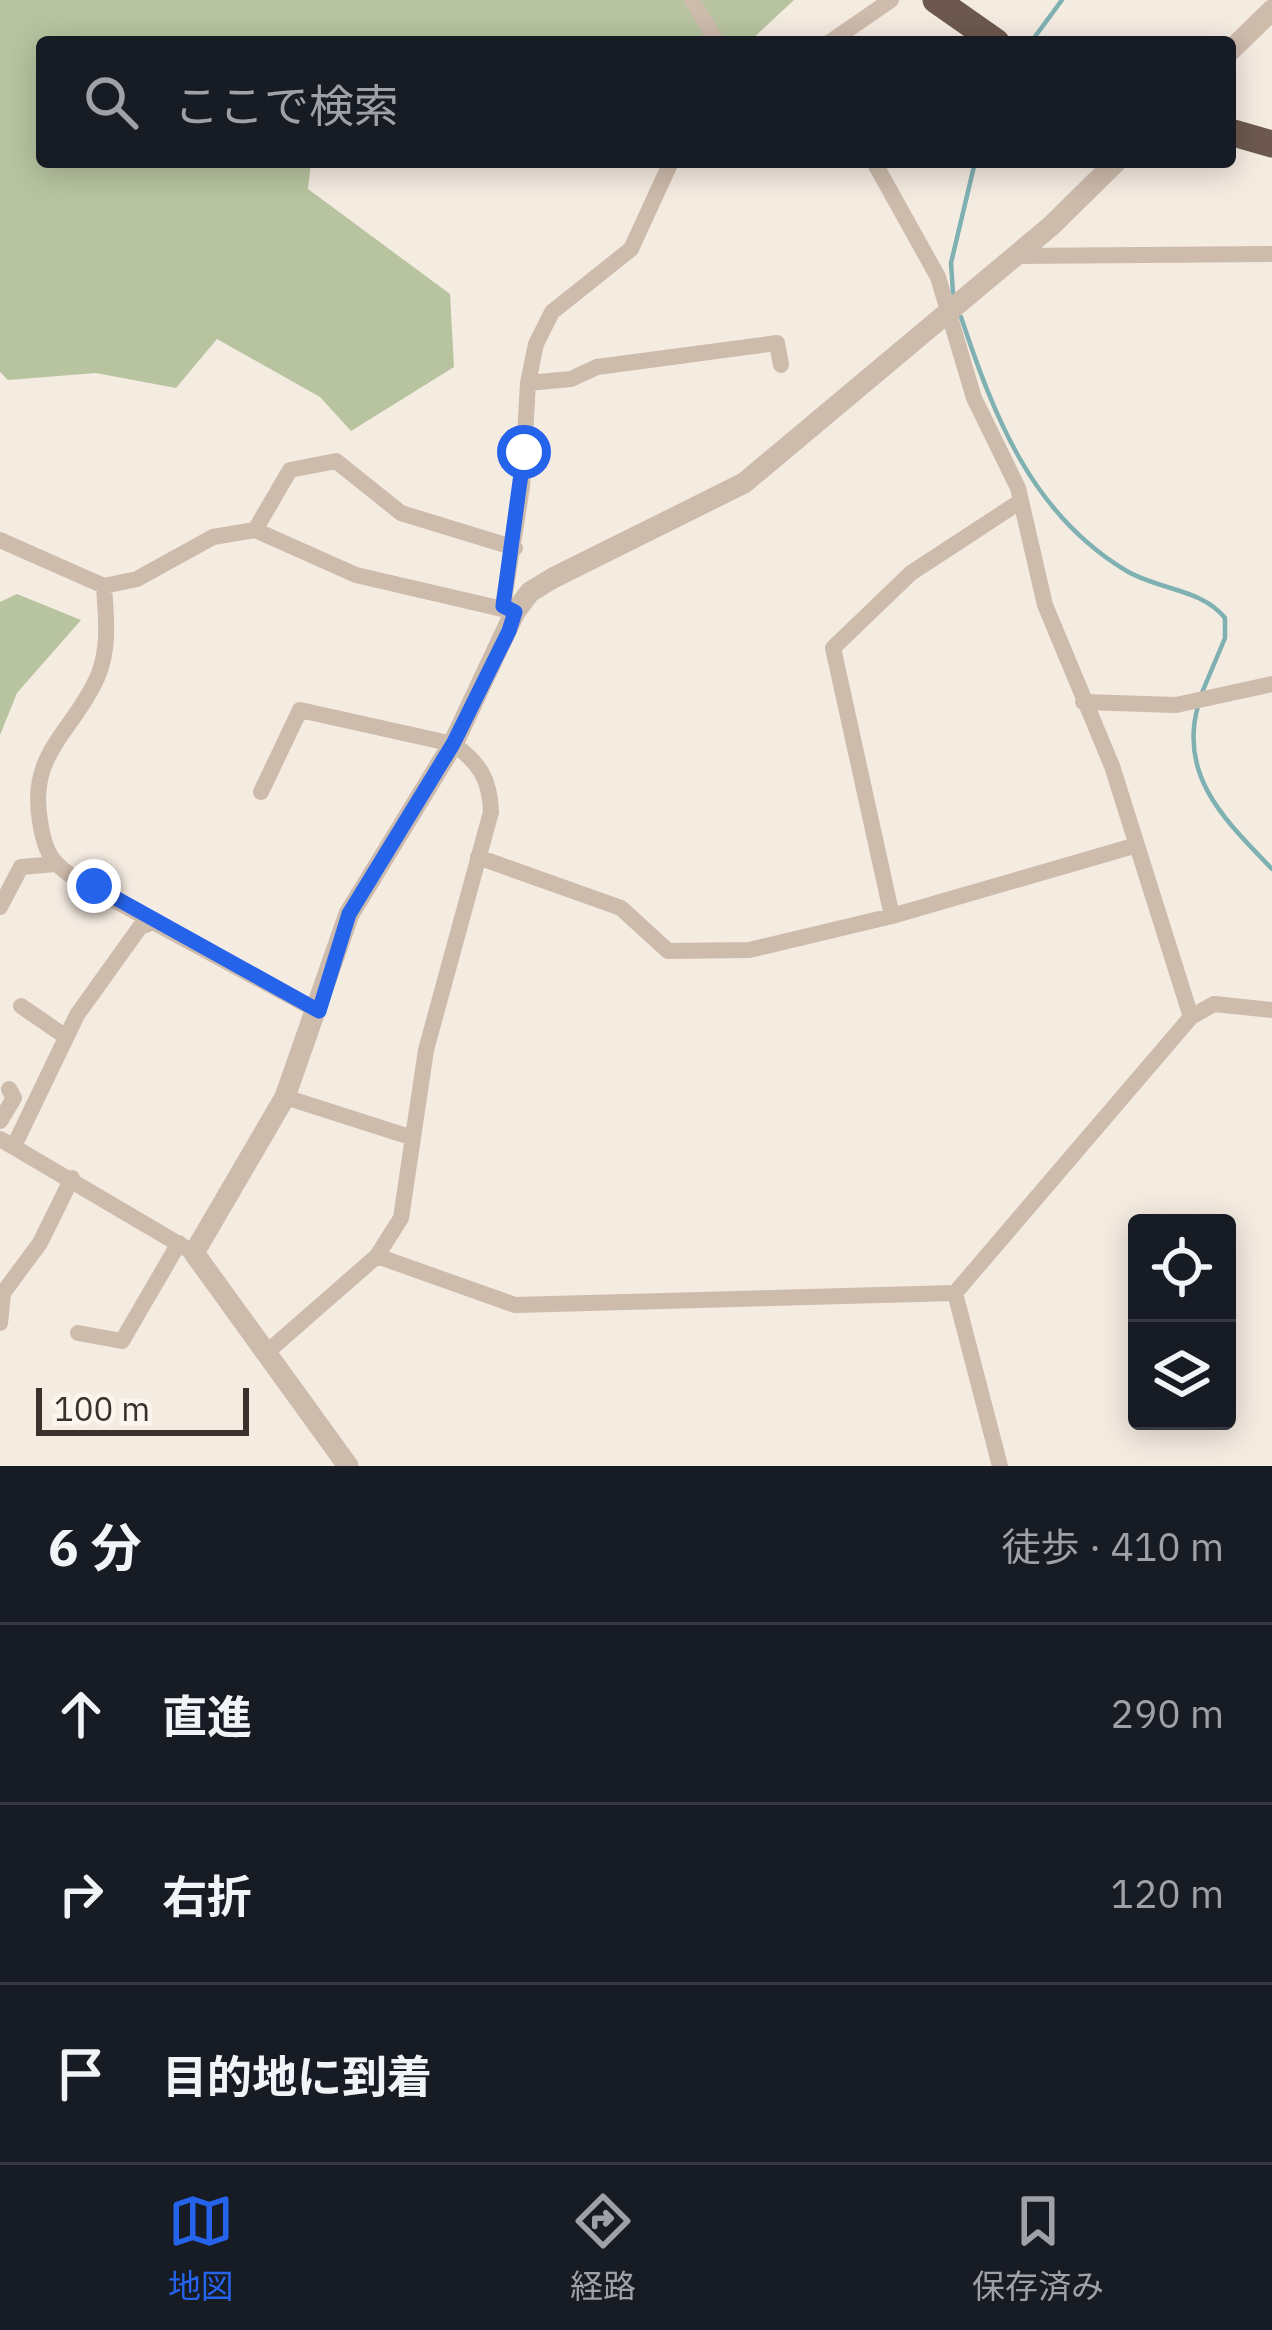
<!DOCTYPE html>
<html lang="ja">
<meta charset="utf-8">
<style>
:root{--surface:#171b24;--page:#242831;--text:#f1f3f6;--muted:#9ea1a6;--line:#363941;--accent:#2563eb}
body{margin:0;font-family:"IBM Plex Sans","Noto Sans JP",sans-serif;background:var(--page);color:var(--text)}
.controls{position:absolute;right:36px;bottom:36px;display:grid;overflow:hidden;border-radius:12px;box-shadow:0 6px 30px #0003}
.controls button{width:108px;height:108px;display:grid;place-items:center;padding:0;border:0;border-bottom:3px solid var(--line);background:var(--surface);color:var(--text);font:60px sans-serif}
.scale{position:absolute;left:36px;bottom:30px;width:213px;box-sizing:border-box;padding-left:12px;border:6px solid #3b302b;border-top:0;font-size:33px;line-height:42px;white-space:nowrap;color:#3b302b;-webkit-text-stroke:9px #fbf5ee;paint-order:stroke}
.stop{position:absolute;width:36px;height:36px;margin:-27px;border:9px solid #2563eb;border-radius:50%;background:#fff}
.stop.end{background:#2563eb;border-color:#fff;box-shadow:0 3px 12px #0008}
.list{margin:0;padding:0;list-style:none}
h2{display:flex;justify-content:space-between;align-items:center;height:156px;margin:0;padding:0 48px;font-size:51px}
h2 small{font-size:39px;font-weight:400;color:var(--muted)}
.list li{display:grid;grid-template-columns:78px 1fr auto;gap:36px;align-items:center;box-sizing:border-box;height:180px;padding:0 48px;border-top:3px solid var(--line)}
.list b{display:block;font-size:45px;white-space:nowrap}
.list em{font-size:39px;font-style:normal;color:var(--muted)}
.icon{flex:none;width:66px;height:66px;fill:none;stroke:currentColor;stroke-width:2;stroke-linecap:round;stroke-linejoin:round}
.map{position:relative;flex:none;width:1272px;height:1466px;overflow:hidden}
.search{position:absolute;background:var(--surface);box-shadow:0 6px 30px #0003;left:36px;right:36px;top:36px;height:132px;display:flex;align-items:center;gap:30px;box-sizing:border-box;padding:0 42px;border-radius:12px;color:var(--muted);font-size:45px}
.sheet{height:696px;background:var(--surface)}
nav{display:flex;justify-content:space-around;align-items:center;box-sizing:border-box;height:168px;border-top:3px solid var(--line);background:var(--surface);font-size:33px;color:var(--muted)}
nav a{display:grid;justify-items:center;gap:6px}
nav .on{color:var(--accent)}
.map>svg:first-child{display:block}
</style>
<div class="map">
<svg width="1272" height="1466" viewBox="0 0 1272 1466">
<rect width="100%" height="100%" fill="#f4ebe1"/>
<path fill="#b8c4a0" d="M0,0H794L749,42H42V162H311L308,189L450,294L454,367L351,431L320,397L217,339L176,388L96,373L8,380L0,372Z
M17,594L81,620L17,693L0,735V602Z"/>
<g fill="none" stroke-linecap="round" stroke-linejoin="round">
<path stroke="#7fb0b2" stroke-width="4.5" d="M1031,42L1062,0
M953,293L951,263L975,162
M961,317C994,416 1031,513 1125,570C1157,590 1201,588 1225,618V638L1201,695
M1198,706C1178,777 1227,822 1272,869"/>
<path stroke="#cdbbac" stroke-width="16" d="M692,0L717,42
M830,42L891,0
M874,162L938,277L974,398L1018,488L1045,605L1112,766L1191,1017
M1013,256L1272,254
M528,383L571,379L597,367L777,343L781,365
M1021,501L911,573L833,648L892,916L1137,845
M255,530L290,470L336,461L401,513L515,548
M0,540L104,586L137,579L213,537L255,530L356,575L515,612
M104,586C106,617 110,649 97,678C73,732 28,753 40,821C42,835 46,854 57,864C81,888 124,903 153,922
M503,606L522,487L528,383L536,344L552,312L631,249L671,162
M1083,702L1176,705L1272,684
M261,792L300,710L453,744C479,762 490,779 491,812L426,1050L401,1218L377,1256L515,1305L955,1293L1191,1017L1214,1004L1272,1010
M478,857L621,908L668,951L749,950L892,916
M0,907L21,867L55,864
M21,1006L66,1037
M285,1097L410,1137
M0,1121L14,1098L9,1089
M0,1139L194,1253
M14,1146L77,1015L140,927L153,922L318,1011
M955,1293L1000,1466
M0,1323L3,1293L40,1243L72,1178
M78,1333L122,1341L179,1243
M266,1353L377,1256"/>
<path stroke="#cdbbac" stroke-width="21" d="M1230,51L1272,10
M348,1466L194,1253L285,1097L349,914L453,744L515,612L530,592L553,578L744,483L1051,226L1116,162"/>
<path stroke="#6c584f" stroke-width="27" d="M936,0L996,42
M1230,132L1272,144"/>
</g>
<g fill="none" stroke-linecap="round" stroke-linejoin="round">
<path stroke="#2563eb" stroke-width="15" d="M94,886L319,1011L349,914L453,744L509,631L515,612L503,606L524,452"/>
</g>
</svg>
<div class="controls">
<button><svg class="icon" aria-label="locate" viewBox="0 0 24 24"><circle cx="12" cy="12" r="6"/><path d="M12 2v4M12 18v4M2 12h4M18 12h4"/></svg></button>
<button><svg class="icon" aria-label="layers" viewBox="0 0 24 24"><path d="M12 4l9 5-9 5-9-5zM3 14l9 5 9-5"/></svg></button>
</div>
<div class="scale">100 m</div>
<div class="stop" style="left:524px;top:452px"></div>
<div class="stop end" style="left:94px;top:886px"></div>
<div class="search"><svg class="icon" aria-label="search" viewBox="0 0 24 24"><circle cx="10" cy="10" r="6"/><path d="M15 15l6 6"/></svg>ここで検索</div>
</div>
<section class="sheet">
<h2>6 分<small>徒歩 · 410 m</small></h2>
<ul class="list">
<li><svg class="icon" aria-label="ahead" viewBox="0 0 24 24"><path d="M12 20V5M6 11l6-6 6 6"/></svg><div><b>直進</b></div><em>290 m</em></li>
<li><svg class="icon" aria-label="right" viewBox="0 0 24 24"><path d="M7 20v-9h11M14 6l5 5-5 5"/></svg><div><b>右折</b></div><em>120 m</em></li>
<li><svg class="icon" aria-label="arrive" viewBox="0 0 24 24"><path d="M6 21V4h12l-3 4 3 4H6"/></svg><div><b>目的地に到着</b></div></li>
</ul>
</section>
<nav>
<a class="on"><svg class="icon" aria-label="map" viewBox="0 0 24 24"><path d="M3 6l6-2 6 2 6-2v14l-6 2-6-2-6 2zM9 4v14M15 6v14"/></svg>地図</a>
<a><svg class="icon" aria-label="directions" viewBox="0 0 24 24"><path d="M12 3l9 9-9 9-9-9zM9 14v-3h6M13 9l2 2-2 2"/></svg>経路</a>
<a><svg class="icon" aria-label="saved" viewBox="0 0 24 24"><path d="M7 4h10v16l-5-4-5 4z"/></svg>保存済み</a>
</nav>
